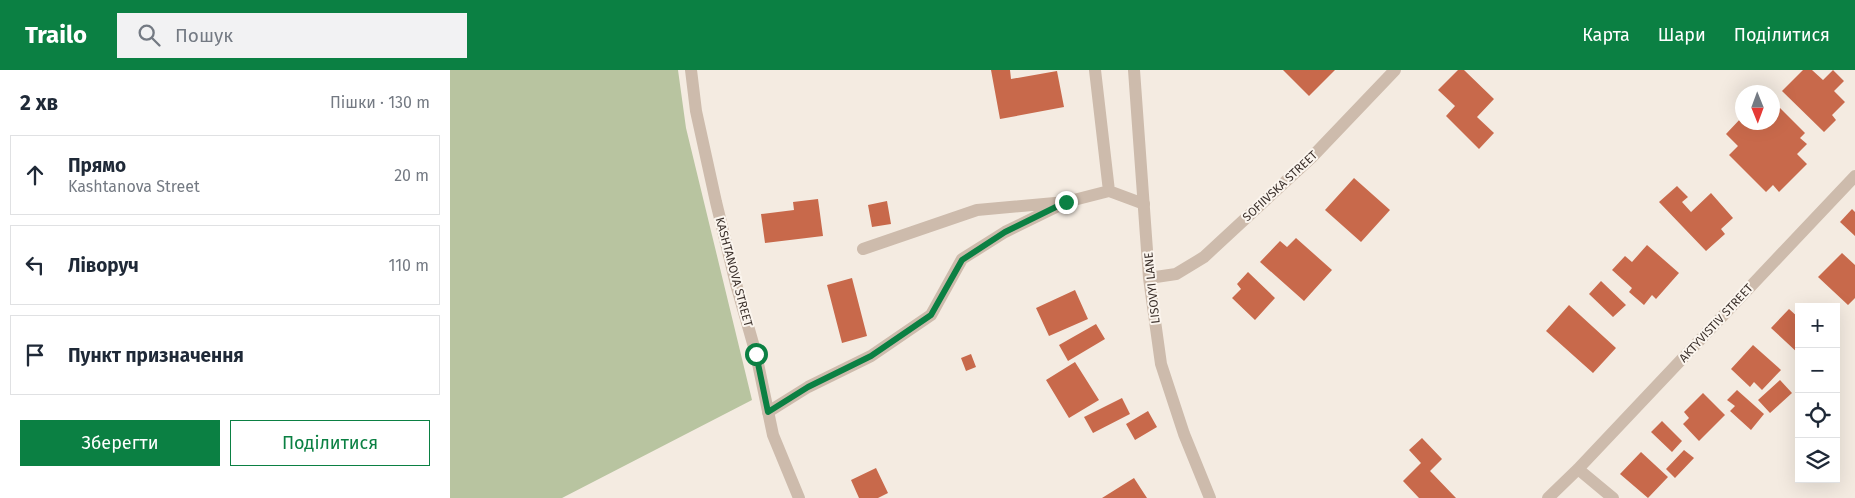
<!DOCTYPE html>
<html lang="uk">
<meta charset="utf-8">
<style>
:root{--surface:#fff;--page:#f2f2f3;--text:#1f2937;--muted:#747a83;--line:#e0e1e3;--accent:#0b8043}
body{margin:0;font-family:"Fira Sans",sans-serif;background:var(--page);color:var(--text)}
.controls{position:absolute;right:15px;bottom:15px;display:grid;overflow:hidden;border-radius:0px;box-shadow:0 5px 20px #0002}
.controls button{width:45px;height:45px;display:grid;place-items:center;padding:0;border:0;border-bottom:1px solid var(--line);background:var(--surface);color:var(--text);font:25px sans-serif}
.compass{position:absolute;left:1285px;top:15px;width:45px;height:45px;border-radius:50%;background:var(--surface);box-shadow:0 5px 20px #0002;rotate:179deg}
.stop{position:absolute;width:15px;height:15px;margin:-11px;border:4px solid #0b8043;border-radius:50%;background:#fff}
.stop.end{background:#0b8043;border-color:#fff;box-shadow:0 1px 5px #0008}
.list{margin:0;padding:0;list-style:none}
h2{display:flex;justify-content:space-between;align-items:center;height:65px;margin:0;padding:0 20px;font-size:21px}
h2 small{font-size:16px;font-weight:400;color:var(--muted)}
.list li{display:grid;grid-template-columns:32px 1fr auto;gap:15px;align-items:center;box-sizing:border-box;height:80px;margin:0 10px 10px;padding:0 10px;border:1px solid var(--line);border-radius:0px}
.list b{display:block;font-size:19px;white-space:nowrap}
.list p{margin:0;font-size:16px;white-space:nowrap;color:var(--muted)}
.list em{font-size:16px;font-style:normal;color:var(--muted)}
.actions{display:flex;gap:10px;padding:15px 20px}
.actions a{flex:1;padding:11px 0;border:1px solid var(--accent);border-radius:0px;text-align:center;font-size:18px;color:var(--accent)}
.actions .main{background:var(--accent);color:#fff}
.icon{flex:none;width:28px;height:28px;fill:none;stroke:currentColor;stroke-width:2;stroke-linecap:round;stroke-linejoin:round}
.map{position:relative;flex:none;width:1405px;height:428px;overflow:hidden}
header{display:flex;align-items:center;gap:30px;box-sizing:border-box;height:70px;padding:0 25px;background:var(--accent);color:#fff}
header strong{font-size:24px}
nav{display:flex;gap:28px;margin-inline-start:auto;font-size:18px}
.search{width:350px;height:45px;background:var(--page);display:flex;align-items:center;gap:12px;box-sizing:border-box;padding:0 18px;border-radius:0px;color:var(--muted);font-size:19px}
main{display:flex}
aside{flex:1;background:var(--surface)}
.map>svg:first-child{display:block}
</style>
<header>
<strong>Trailo</strong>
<div class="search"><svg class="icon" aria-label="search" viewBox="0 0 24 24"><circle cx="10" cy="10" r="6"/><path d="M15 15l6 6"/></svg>Пошук</div>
<nav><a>Карта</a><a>Шари</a><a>Поділитися</a></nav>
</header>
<main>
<aside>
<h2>2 хв<small>Пішки · 130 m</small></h2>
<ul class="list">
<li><svg class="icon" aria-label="ahead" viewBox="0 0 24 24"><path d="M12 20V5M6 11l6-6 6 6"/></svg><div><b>Прямо</b><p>Kashtanova Street</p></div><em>20 m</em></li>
<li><svg class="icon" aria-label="left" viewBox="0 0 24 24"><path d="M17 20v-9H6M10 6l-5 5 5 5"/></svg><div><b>Ліворуч</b></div><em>110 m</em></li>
<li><svg class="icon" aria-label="arrive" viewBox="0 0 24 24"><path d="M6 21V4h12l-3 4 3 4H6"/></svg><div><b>Пункт призначення</b></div></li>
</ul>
<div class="actions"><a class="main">Зберегти</a><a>Поділитися</a></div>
</aside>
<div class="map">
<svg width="1405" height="428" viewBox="0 0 1405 428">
<rect width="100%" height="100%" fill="#f4ebe1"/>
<path fill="#b8c4a0" d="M0,0H228L236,58L302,330L112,428H0Z"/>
<path fill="#c8694b" d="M541,0H560L561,9L607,1L614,37L550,49Z
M833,0H885L859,26Z
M1008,0H1014L1044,29L1027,47L1044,63L1029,79L996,46L1005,36L988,20Z
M1353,0H1362L1373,10L1383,0L1394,11L1384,21L1395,32L1382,45L1386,50L1374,62L1332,21Z
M1322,30L1355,63L1350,68L1357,74L1347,84L1357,94L1329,122L1323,115L1316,122L1279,85L1288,76L1276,64L1292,47V52H1322Z
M904,108L940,140L911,172L875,140Z
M1227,116L1238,127L1232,132L1241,142L1261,123L1283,148L1271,159L1275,164L1256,181L1209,132Z
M368,129L373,166L315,173L311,144L344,140L343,132Z
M437,131L441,154L422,157L418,135Z
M1402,139L1405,142V166L1390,152Z
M846,168L882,200L854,231L810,192L830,171L837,177Z
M1197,175L1229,203L1206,229L1202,225L1194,235L1179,222L1182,218L1162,200L1175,186L1182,192Z
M1392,183L1405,195V228L1398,235L1368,207Z
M798,202L825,228L805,250L782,228L791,219L787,214Z
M402,208L417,266L392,273L377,215Z
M1151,211L1176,235L1163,247L1139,224Z
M625,220L638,249L599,266L586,238Z
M1119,235L1166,278L1143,303L1096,261Z
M1339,239L1349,248V284L1321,258Z
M646,254L655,269L618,291L609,275Z
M1303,275L1331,300L1312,320L1304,312L1300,317L1281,299Z
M521,284L526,297L516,301L511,288Z
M625,292L649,330L619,348L596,310Z
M1330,310L1342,323L1320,343L1308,330Z
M1287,320L1314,344L1301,360L1280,341L1285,336L1277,330Z
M1253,323L1275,345L1249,371L1233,354L1239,348L1234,342Z
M672,328L680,344L643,363L634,347Z
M698,341L707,357L685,370L676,354Z
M1212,351L1232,371L1222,382L1201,362Z
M972,368L992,389L980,401L1006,428H969L953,411L971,393L959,380Z
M1234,380L1244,388L1225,408L1216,399Z
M1191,382L1218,407L1198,428L1170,404Z
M426,398L438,423L428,428H409L401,410Z
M684,408L697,428H652Z"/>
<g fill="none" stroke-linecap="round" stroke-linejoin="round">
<path stroke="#cdbbac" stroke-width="12" d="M645,0L659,121
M413,179L527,140L616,132L659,121L694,134
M318,342L358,317L421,286L481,245L512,189L555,162L616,132"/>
<path stroke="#cdbbac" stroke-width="12" d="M241,0L246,41L266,132L286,214L306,284L323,365L349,428
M684,0L699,208L711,294L734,364L760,428
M699,208L726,204L754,187L862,87L945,0
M1128,399L1163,428
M1098,428L1128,399L1405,106"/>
</g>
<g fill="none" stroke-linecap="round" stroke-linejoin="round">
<path stroke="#0b8043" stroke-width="6" d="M306,284L318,342L358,317L421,286L481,245L512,190L555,162L616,132"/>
</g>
<g text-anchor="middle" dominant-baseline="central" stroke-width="4" stroke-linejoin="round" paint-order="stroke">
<g font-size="12" fill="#3b302b" stroke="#fbf5ee">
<text transform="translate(830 116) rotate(-43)">SOFIIVSKA STREET</text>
<text transform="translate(284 202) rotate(75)">KASHTANOVA STREET</text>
<text transform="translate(702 218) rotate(-96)">LISOVYI LANE</text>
<text transform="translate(1266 253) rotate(-47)">AKTYVISTIV STREET</text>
</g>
</g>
</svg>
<div class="controls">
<button>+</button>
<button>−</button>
<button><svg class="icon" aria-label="locate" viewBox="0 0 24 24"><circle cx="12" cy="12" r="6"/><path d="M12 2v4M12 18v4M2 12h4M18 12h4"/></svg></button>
<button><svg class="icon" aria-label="layers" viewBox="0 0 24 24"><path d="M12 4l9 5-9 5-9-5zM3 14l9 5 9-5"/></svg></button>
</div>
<svg class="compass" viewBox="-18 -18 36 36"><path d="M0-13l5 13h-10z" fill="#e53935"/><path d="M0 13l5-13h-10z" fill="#747a83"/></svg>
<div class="stop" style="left:306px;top:284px"></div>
<div class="stop end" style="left:616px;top:132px"></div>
</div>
</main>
